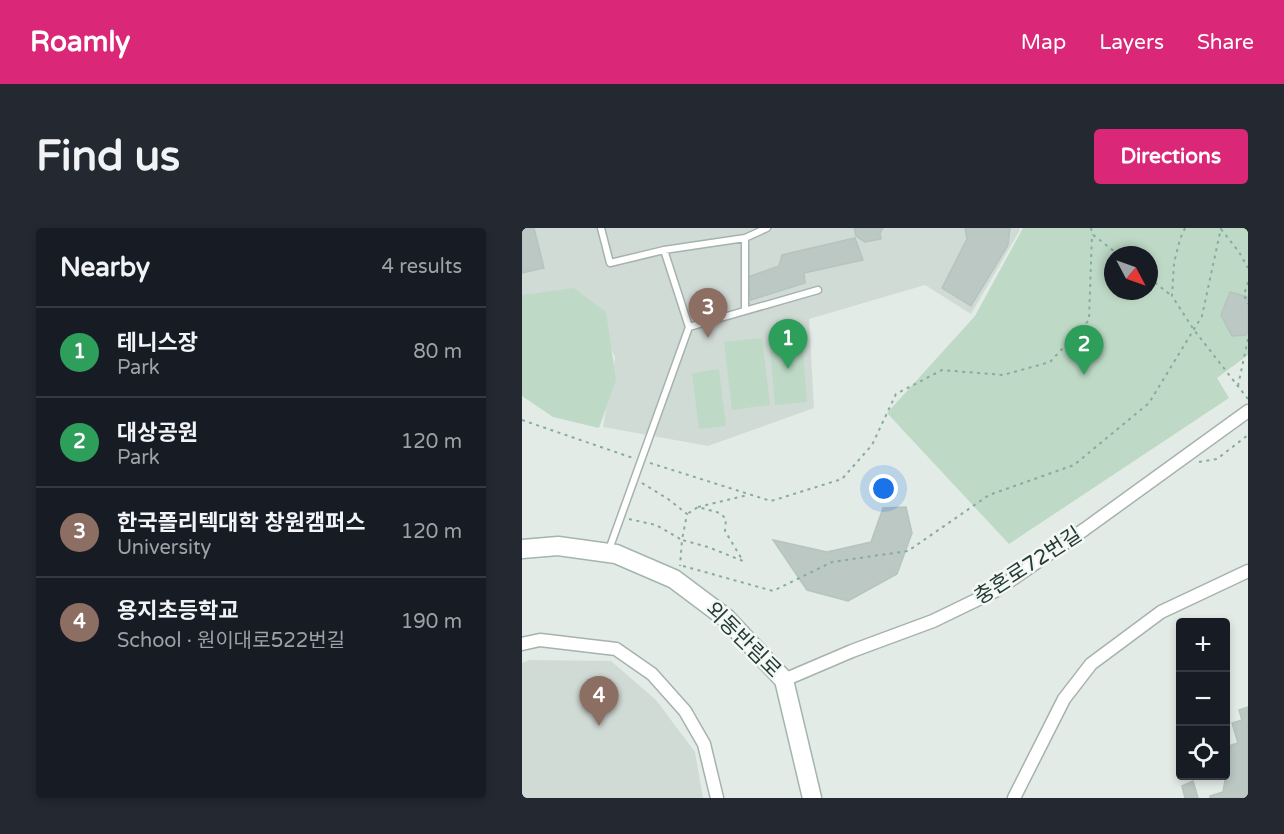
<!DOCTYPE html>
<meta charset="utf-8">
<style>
:root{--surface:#171b24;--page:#242831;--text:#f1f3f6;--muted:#9ea1a6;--line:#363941;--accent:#db2777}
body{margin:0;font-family:"Varela Round","Noto Sans KR",sans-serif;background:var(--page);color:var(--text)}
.controls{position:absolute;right:18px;bottom:18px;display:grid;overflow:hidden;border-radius:6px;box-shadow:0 3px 9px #0003}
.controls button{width:54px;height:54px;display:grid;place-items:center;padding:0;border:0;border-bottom:2px solid var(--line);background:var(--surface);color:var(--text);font:30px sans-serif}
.compass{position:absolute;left:582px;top:18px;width:54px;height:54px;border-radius:50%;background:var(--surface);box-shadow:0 3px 9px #0003;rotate:131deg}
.you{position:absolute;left:362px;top:261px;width:21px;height:21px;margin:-15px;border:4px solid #fff;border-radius:50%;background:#1a73e8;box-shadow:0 0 0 9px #1a73e833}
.badge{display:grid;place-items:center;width:39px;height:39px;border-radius:50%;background:var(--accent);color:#fff;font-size:20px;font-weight:700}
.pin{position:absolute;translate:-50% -50px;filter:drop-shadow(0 2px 3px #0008)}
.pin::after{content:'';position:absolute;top:32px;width:21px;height:18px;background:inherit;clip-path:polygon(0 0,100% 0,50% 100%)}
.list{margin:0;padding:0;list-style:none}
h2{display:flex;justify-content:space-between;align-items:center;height:78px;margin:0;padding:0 24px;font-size:26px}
h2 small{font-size:20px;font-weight:400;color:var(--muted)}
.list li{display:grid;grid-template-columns:39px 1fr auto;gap:18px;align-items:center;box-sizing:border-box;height:90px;padding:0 24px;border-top:2px solid var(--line)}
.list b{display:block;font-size:22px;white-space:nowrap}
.list p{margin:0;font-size:20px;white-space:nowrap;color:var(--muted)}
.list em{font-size:20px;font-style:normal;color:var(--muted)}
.icon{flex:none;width:33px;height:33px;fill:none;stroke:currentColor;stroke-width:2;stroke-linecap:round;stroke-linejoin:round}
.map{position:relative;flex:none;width:726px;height:570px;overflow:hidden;border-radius:6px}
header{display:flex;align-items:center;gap:36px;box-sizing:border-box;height:84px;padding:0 30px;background:var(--accent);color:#fff}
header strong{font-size:28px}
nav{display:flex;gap:33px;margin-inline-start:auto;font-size:21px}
.intro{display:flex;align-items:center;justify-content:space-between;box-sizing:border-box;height:144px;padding:0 36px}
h1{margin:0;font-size:42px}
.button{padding:15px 27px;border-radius:6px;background:var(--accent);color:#fff;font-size:21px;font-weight:700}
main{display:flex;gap:36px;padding:0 36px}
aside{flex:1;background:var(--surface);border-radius:6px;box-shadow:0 3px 9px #0003}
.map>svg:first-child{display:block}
</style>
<header>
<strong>Roamly</strong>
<nav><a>Map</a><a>Layers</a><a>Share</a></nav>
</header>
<div class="intro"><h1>Find us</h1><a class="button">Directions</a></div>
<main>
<aside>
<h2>Nearby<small>4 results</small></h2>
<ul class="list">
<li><span class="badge" style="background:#2e9e5b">1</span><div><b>테니스장</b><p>Park</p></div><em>80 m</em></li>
<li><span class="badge" style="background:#2e9e5b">2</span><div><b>대상공원</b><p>Park</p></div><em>120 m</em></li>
<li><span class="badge" style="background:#8d6e63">3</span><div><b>한국폴리텍대학 창원캠퍼스</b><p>University</p></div><em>120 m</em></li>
<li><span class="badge" style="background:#8d6e63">4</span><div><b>용지초등학교</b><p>School · 원이대로522번길</p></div><em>190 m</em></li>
</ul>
</aside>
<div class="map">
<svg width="726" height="570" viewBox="0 0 726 570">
<rect width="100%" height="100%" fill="#e3ebe7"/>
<path fill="#d1dbd6" d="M0,0H497L498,2L449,86L403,57L287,91L292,180L186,218L81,199L93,129L65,76L0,69Z
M8,432L89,433L134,472L173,524L181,570H0V435Z"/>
<path fill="#bedac6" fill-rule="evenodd" d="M501,0H726V127L695,150L707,170L487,316L365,185L453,88ZM591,27H627V63H591Z
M52,60L84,84L94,152L77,200L31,189L0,168V67Z
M279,104L285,174L253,177L247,107Z
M240,110L248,177L210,182L202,114Z
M197,141L204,198L177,201L170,145Z"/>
<path fill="#bbc8c3" stroke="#b6c4be" stroke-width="1.5" d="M0,0H12L22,40L0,45Z
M332,0H361L358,5L359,11L343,14L334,8Z
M443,0H488L486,17L449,78L420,60L445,11Z
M333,10L341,32L282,45L283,55L229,72L223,50L257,38L260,27Z
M708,64L726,69V105L724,107L710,108L699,87Z
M384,279L390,305L375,346L326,373L285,362L251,312L305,324L349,314L361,280Z
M726,479V570H688V568L701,564L709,517L716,515L710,495L720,492L717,482Z
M671,553L676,570H663L660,558Z"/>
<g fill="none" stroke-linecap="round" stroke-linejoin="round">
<defs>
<path id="service" d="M79,0L88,35L142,22L223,10L245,0
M223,10V83
M167,99L296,62
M89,316L167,99L142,22"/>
<path id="minor" d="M0,416L18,412L94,421L130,446L163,483L182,516L195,570
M262,452L330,423L411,393L473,363L563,301L726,183
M492,570L542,471L569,436L639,384L726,343"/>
<path id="secondary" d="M0,321L36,318L94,326L152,351L204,390L262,452L290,570"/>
</defs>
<use href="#service" stroke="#a6b2ae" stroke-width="9"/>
<use href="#minor" stroke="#a6b2ae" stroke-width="15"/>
<use href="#secondary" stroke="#a3b5af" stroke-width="21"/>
<path stroke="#87aba0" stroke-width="2" stroke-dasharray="3 4.5" stroke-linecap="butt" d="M569,0L570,6L597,27
M663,0L658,11L652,35L650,68L672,102L726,171
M699,1L717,24L726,40
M627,50L650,68
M726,54L722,67L726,76
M716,158L726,111
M0,192L111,230
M677,234L695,231L726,207
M128,235L249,273L320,251L350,217L374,166L420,142L481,147L528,134L567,92L570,6
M120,255L146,271L165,286L160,312L186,319L221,333L203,303L204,291L198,285L176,279L165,286
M176,279L226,267
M107,291L134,297L160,312L158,338
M161,338L251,363L310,334L386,323L467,267L552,237L627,175L680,88L699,0"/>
<use href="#service" stroke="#fff" stroke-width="6"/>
<use href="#minor" stroke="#fff" stroke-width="12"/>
<use href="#secondary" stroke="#fff" stroke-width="18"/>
</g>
<g text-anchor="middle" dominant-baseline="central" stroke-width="5" stroke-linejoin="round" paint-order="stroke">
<g font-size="21" fill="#253a35" stroke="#f3f8f5">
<text transform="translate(506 338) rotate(-33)">충혼로72번길</text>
<text transform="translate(221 412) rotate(45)">외동반림로</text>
</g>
</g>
</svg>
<div class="controls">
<button>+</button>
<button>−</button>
<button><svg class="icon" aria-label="locate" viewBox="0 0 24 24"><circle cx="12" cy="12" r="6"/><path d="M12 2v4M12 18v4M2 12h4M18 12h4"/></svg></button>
</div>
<svg class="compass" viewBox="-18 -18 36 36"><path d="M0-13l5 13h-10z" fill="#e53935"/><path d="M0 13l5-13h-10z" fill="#9ea1a6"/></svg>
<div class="you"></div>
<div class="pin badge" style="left:266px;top:141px;background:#2e9e5b">1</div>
<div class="pin badge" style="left:562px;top:147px;background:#2e9e5b">2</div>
<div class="pin badge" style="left:186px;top:110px;background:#8d6e63">3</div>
<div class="pin badge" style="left:77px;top:498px;background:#8d6e63">4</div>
</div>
</main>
